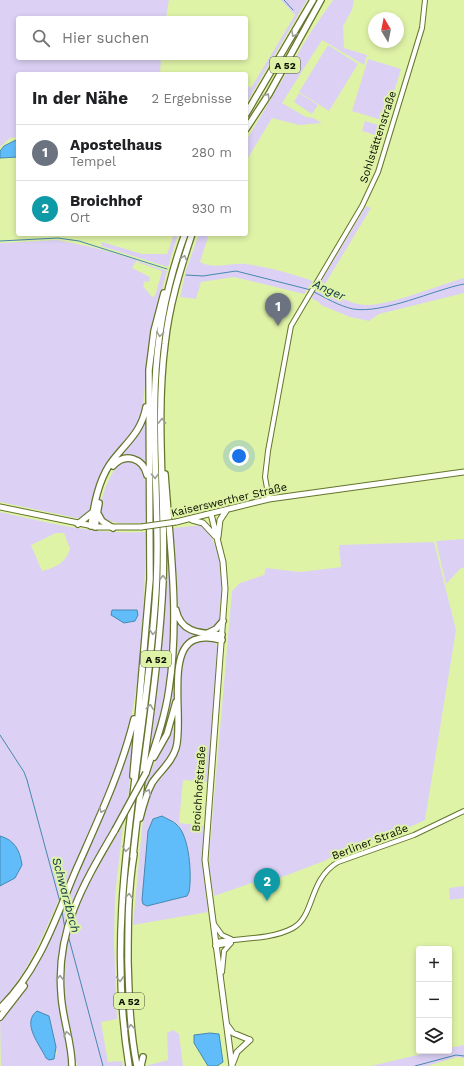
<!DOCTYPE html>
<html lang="de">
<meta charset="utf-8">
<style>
:root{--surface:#fff;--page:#f2f2f2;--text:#202124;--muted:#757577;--line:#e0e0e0;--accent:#ea580c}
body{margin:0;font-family:"Work Sans",sans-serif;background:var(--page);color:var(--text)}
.controls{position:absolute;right:12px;bottom:12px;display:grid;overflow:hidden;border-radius:4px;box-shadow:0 2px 6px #0003}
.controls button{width:36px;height:36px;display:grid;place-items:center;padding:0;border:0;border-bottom:1px solid var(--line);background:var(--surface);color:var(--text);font:20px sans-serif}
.compass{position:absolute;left:368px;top:12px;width:36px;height:36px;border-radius:50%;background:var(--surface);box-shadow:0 2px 6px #0003;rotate:350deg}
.you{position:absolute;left:239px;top:456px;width:14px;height:14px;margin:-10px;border:3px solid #fff;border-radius:50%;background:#1a73e8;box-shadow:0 0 0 6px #1a73e833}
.badge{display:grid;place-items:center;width:26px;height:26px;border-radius:50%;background:var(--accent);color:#fff;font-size:13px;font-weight:700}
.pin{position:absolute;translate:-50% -33px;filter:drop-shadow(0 1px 2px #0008)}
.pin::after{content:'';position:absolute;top:21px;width:14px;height:12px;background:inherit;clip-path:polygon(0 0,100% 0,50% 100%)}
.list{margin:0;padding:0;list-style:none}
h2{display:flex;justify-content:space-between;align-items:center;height:52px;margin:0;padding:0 16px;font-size:17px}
h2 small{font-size:13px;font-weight:400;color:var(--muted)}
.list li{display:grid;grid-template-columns:26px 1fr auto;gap:12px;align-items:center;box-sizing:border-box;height:56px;padding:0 16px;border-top:1px solid var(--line)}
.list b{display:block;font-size:15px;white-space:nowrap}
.list p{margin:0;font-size:13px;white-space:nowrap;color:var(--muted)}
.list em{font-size:13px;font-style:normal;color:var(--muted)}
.icon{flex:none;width:22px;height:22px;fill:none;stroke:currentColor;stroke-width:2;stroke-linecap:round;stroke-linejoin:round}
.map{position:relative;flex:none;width:464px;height:1066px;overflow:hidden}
.search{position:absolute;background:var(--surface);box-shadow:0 2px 6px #0003;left:16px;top:16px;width:232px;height:44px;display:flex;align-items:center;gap:10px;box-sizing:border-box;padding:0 14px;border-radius:4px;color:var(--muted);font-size:15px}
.panel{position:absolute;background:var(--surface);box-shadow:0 2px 6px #0003;left:16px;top:72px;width:232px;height:164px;border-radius:4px}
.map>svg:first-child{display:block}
</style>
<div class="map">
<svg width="464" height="1066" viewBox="0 0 464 1066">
<rect width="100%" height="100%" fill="#dff3a7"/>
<path fill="#dcd1f4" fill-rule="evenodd" d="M0,0H169L166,18H18V58H161L160,74H18V137L10,138L0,147Z
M281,0H307L246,104V85L251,88L295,15Z
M333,0H354L352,10L343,26L344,48L367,55L364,65L322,40L282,103L306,117L313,118L322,123L299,125L272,118L246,161V141L310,33Z
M328,45L358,64L329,111L299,92Z
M368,59L401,69L385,121L352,111Z
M299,93L318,105L312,114L294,102Z
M365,121L385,127L382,137L362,131Z
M366,206L371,208L322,289C336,295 350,304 365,305C389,306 439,285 464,278V293L379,314L369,321L350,317L321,305L319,302L311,298Z
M174,234H178L168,267L101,246L102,242L142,254H167Z
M199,234H209L200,262C214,270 231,262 246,264C267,267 293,274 313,281L304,294L234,277L201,282L196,299L180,297L186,270Z
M58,240L96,248L137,260L132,268L150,277L149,282L145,281L143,286L152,297L155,296L162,271L137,262L138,261L167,271L150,335L142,414L134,430L104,469L91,510L81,519L0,502V243Z
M146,417V423L147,469L142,461L117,459L140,431Z
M131,461C152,468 145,504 145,523C134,523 115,525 105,519C93,510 110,472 119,465C122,462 126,461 131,461Z
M0,512C49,523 95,535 146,532C144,604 143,682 123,751C109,797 84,845 64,888C46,928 31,970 0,1003V886L5,884L6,837L0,836ZM56,533H64L70,549C65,563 57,567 42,571L31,545Z
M203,525C227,555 222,585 219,621L217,625L208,631C194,629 184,626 179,612L173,528Z
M167,537C173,616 175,678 149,754L162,638Z
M464,539V568H461L446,584L436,541Z
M434,542L456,630L425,820L401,831L343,851L324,861L277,879L275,875L214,896L209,870V856L232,591L240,583L264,575L266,568L300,572L341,567L339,545Z
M177,618L180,623L205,635C198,638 188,642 183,647C171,659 178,684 176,698C173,714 167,729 160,742C172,701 177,660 177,618Z
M202,640L215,642L218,648L208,782L183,780L179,823L205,826L203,870L208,912L133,925L143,818L147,802L151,789L177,750L180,741C182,722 177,665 184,653C188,646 194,642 202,640ZM162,816C167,819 173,821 177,824C189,835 190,871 190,886L143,904L148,831Z
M178,708L175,748L143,800L145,783L175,719Z
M134,733L128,799L75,899L67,918L60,950L57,994L70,1066H1L0,1019L15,1001L37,965L119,775ZM49,1016L57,1054L46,1058L31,1026Z
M123,825L115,896L114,942L117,1019L101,1022L108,1062L122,1061L123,1066H77C73,1037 65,1008 63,979C61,922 95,872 123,825Z
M464,886V898L450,900L449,888Z
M173,1030L179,1034L183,1066H145L168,1060L167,1033Z
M464,1045V1058L457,1057L427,1066H371L434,1051H449V1048Z"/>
<path fill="#60bdfa" stroke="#4688af" d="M18,139V157L0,158V151L4,146Z
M112,610H137L138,615L135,621L124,623L111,615Z
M162,816C167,819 173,821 176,824C190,835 192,877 189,892L187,896L147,906L143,904L142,900L148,831L153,819Z
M0,836C15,840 20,851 22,865L15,878L0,886Z
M37,1011L49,1016L56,1047L54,1059L49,1060L46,1058C40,1045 21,1023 37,1011Z
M210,1033L219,1034L223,1062L217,1066H208L194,1043V1035Z"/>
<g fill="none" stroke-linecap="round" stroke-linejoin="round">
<path stroke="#4688af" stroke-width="1" d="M284,0L293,10
M0,241L58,238L79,241L167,269
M186,275L203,276L236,271L311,290
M314,292C326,298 339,306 353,309C384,314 433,290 464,284
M0,735L24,772L27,780L60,902
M62,911L65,929
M68,935L103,1066
M415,1066L456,1055L464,1056"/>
<defs>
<path id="minor" d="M269,499L265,477L268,451L291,326L362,206L378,172L422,28L425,0
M214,924L222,935L231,939
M215,942C238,938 271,940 293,928C315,916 308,880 338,862L414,835L464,811
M215,946L231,943
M222,972L224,951L231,943"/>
<path id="major" d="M0,507L98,527H141
M211,514L223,562L225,589L205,860L232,1066
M192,520L203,523L215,536
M176,522L269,499L464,472
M218,537L220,520L226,511
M227,1025L233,1033L250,1040
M232,1065L237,1052L250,1040"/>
<path id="highway" d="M246,114L313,0
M246,129L269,94L321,0
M113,466C125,452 143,458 147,475
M97,512L102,521L113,528
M78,524L93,512
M91,526C94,505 98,482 110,464C125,443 141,434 146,407
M95,527L99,503
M176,610C181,634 202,633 222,635
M208,633L216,629L223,621
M154,757L167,734L176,702
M146,773C155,745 165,718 169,689C180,617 170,545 165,474
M133,776L150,579L149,370L154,331L164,293
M140,818C143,806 146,794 152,783C160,771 172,762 176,748C184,722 166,652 194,640C203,636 212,638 222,640
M134,854C128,890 128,926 128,962C129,996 130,1032 137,1066
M133,857C142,765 159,673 163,581C166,502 155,422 165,344C169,306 180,270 192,234
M0,1008C39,971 56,917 76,870C98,820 121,772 134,719
M0,1017L24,986
M72,1066C72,1042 62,1018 61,993C56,929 84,883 115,830
M129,1066C103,908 144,761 155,605C161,532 152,459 155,386C157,334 167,283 185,234
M141,1066L143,1057"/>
</defs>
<use href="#minor" stroke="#65752c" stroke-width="6"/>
<use href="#major" stroke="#65752c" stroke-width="7"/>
<use href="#highway" stroke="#65752c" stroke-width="8"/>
<use href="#minor" stroke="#fff" stroke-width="4"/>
<use href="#major" stroke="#fff" stroke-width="5"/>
<use href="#highway" stroke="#fff" stroke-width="5.5"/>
<defs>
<path id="major-bridge" d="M141,527L176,522"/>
<path id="highway-bridge" d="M115,830L146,773"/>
</defs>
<use href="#major-bridge" stroke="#65752c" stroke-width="7" stroke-linecap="butt"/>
<use href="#highway-bridge" stroke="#65752c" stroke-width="8" stroke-linecap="butt"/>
<use href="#major-bridge" stroke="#fff" stroke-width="5"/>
<use href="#highway-bridge" stroke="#fff" stroke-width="5.5"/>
</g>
<defs><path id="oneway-chevron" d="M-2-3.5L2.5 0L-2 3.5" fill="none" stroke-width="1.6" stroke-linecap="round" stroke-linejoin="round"/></defs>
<g stroke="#9d9f99">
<use href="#oneway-chevron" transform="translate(294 34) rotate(120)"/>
<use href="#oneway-chevron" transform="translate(267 96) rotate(-58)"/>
<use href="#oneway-chevron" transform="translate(184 258) rotate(-73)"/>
<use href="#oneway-chevron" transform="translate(160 334) rotate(98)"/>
<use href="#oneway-chevron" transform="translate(162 421) rotate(-90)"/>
<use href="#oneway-chevron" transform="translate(155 476) rotate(88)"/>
<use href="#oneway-chevron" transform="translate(163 578) rotate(-88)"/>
<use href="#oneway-chevron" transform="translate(153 632) rotate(95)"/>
<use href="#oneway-chevron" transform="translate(150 707) rotate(-83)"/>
<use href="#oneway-chevron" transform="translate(148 792) rotate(-65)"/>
<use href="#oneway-chevron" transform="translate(102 810) rotate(114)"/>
<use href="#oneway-chevron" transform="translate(126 849) rotate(98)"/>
<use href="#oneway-chevron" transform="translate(129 896) rotate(-86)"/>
<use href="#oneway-chevron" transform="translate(60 978) rotate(-89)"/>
<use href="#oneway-chevron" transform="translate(120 979) rotate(87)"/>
<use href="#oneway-chevron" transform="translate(131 1027) rotate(-96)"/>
<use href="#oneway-chevron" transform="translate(67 1034) rotate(-101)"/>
</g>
<g text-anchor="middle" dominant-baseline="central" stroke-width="4" stroke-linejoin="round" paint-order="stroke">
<g fill="#dff3a7" stroke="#495332" stroke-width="1">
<rect x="270" y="57" width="30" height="16" rx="3"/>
<rect x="141" y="651" width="30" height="16" rx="3"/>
<rect x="114" y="993" width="30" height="16" rx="3"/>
</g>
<g font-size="10" font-weight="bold" fill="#090e00">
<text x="285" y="65">A 52</text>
<text x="156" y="659">A 52</text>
<text x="129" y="1001">A 52</text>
</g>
<g font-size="11" fill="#090e00" stroke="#dff3a7">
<text transform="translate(378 137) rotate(-72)">Sohlstättenstraße</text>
<text transform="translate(229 500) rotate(-13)">Kaiserswerther Straße</text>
<text transform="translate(199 789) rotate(-86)">Broichhofstraße</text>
<text transform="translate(370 842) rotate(-21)">Berliner Straße</text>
</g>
<g font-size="12" font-style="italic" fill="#09324a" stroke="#dff3a7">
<text transform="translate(329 290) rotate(24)">Anger</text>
<text transform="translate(66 895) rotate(75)">Schwarzbach</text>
</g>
</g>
</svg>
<div class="controls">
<button>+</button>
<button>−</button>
<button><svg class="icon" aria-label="layers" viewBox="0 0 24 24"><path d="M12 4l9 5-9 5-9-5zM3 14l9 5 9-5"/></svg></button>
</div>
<svg class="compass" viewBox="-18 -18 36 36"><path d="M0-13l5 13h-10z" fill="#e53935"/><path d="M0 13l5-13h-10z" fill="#757577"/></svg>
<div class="you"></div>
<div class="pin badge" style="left:278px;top:326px;background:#6b7280">1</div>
<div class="pin badge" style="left:267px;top:901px;background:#0f9aa8">2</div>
<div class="search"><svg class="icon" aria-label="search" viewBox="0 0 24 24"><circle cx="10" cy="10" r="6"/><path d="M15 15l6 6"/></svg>Hier suchen</div>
<section class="panel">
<h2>In der Nähe<small>2 Ergebnisse</small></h2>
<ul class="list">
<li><span class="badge" style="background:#6b7280">1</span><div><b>Apostelhaus</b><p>Tempel</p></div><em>280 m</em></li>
<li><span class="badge" style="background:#0f9aa8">2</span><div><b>Broichhof</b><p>Ort</p></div><em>930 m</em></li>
</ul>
</section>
</div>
